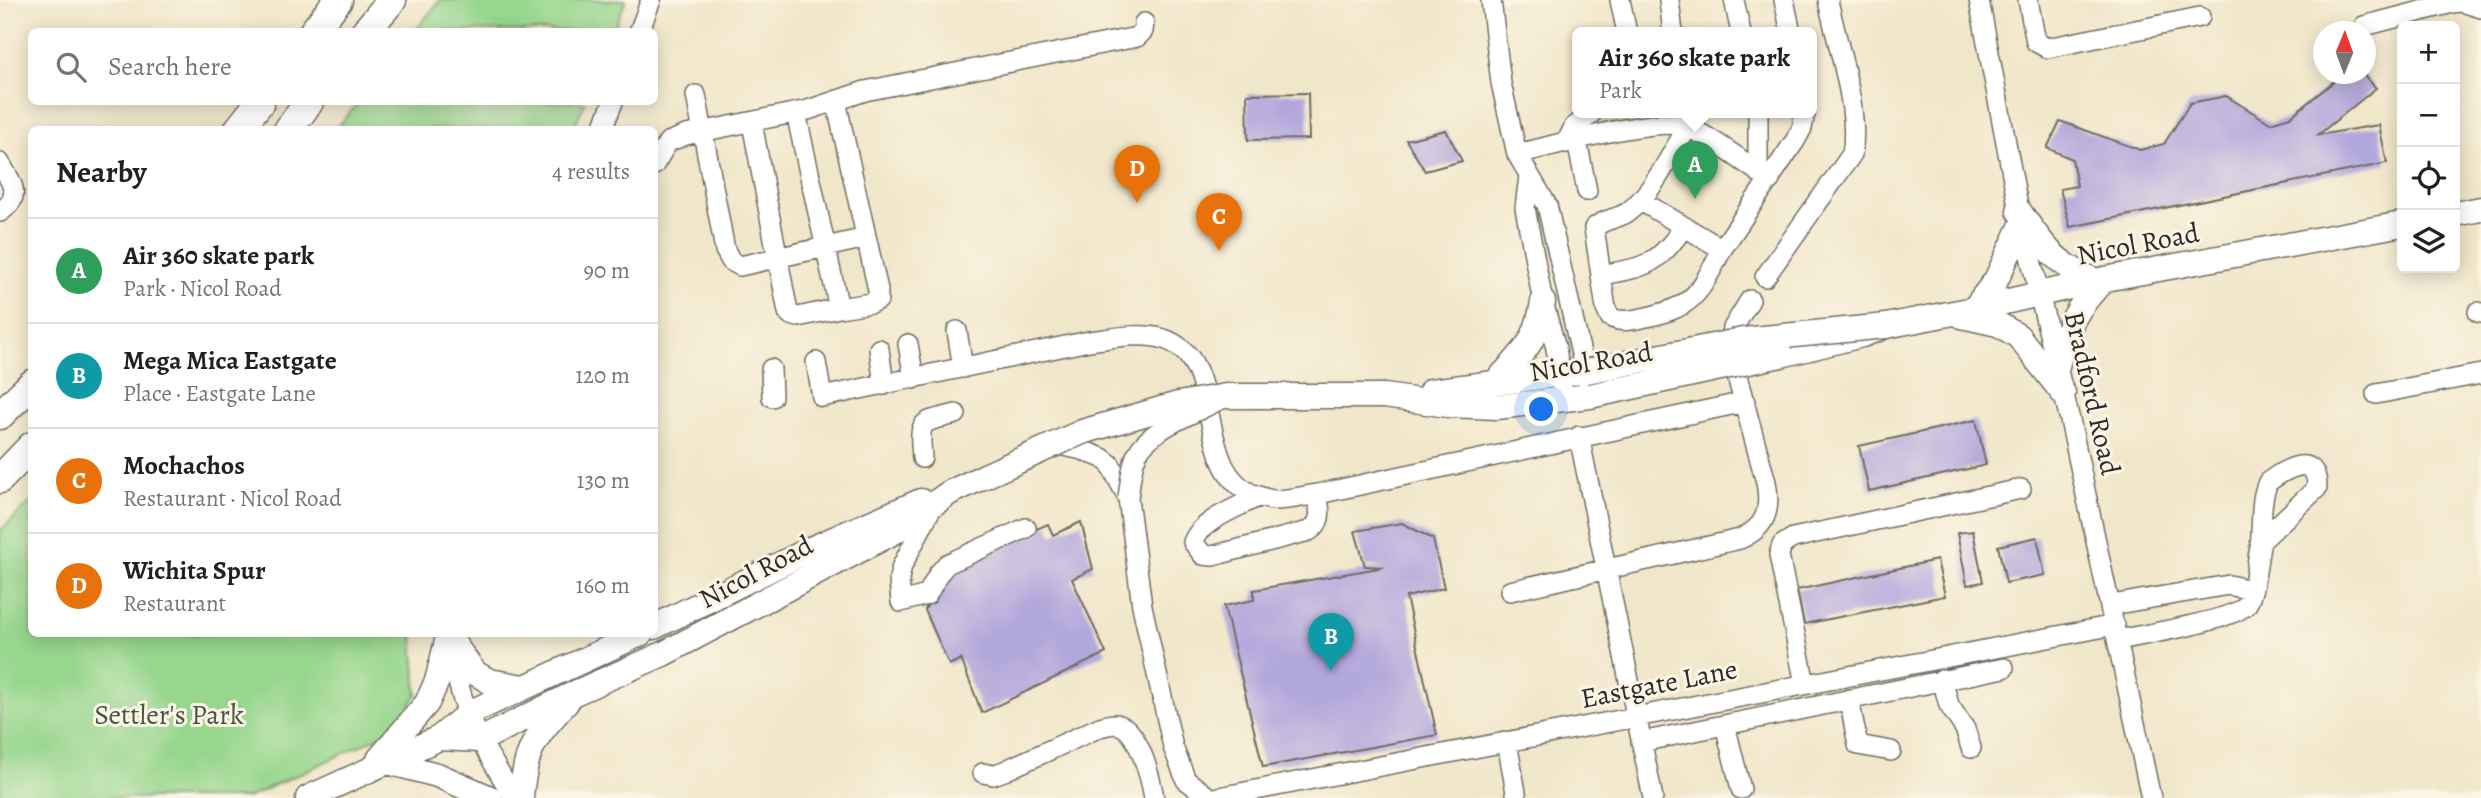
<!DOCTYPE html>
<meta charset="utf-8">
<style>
:root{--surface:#fff;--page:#f2f2f2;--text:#202124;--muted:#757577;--line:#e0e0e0;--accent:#b5179e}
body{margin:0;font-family:Alegreya,serif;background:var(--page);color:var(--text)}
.controls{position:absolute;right:21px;top:21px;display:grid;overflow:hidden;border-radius:10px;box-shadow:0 4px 18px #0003}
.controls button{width:63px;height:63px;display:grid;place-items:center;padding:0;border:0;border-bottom:2px solid var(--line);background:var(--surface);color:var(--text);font:35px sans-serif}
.compass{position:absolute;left:2313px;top:21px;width:63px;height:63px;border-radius:50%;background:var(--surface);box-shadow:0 4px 18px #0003;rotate:1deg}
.you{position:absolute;left:1542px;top:410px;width:24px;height:24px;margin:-18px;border:5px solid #fff;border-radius:50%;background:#1a73e8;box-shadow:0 0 0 10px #1a73e833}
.badge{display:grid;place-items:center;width:46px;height:46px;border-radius:50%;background:var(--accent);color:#fff;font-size:23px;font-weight:700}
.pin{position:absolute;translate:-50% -58px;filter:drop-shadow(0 2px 4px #0008)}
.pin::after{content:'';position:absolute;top:37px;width:24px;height:21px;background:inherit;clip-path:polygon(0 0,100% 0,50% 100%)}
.popup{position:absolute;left:1572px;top:27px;width:245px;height:91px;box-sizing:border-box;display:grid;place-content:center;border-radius:10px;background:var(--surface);filter:drop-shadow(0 2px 5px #0005);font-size:23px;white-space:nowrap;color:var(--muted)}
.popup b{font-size:26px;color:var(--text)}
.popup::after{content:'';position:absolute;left:50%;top:100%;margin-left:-14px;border:14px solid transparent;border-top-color:var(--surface)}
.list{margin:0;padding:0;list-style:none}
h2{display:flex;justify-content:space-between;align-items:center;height:91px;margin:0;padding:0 28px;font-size:30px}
h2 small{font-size:23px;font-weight:400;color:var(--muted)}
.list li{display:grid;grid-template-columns:46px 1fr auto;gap:21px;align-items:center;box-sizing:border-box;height:105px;padding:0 28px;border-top:2px solid var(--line)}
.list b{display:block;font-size:26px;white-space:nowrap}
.list p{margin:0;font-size:23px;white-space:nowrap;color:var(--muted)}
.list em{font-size:23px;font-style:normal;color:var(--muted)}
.icon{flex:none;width:38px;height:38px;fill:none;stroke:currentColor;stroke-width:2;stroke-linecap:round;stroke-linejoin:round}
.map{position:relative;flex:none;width:2481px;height:798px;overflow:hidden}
.search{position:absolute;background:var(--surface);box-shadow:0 4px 18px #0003;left:28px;top:28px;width:630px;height:77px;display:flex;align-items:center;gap:18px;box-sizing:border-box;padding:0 24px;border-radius:10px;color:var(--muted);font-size:26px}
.panel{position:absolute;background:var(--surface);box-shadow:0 4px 18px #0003;left:28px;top:126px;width:630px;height:511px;border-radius:10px}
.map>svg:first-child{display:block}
</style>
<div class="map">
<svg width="2481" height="798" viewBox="0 0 2481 798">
<rect width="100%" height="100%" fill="#fcf5e5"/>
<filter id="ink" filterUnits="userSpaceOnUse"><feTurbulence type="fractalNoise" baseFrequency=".0143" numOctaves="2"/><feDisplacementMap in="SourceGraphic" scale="14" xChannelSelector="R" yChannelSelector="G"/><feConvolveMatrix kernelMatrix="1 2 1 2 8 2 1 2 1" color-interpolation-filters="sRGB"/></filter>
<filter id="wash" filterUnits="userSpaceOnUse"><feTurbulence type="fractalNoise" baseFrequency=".00686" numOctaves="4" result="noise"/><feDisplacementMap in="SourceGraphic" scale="28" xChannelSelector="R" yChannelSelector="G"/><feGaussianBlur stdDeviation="1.57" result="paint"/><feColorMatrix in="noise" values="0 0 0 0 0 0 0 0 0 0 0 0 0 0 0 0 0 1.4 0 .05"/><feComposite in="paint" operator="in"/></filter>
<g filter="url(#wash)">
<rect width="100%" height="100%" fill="#f0e6c9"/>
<path fill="#96d68d" stroke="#60805c" stroke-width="2" d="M440,0H626L613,31H415Z
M359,102H585L573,129H336Z
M31,502L32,634H413L417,694L394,730L247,798H0V531Z"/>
<g id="blocks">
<path fill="#b2a7db" d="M2343,74H2363L2376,88L2318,135L2379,125L2387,163L2070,227L2060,189L2077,186L2072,159L2047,148L2060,121L2140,150L2164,144L2190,103L2226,96L2270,123L2290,117Z
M1308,93L1309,139L1248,140L1247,94Z
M1446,130L1462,161L1425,171L1406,140Z
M1976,420L1986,465L1869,491L1859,446Z
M1081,522L1093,569L1072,579L1106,653L982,713L961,659L949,665L925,610L944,569L1048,524L1053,535Z
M1402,523L1433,539L1444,588L1406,597L1437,735L1263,767L1224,606L1254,600V590L1384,567L1365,566L1355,531Z
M1973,531L1983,582L1967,585L1957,533Z
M2037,537L2045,575L2006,583L1998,546Z
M1937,560L1945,596L1804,624L1797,590Z"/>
</g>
</g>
<g filter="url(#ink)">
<use href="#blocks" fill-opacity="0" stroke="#706c62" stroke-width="2"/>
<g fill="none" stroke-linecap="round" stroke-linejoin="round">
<defs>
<path id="minor" d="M1491,0L1501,83L1517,154L1547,205L1588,384
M1620,0L1627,33
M1669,0L1673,33
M1734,0L1741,33
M1784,0L1791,33
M1979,0L2019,211L2070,420L2151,798
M2028,0L2036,42L2047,48L2200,17
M2364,26L2452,3L2462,2L2481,8
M639,32L651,0
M696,95L725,250L731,261L740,266L866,238
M836,101L878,290V300L871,303L839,308
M1686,113L1688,127C1671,153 1653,193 1628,212C1618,219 1603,219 1594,228L1606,309L1610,317C1621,323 1631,320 1642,318C1694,308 1699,294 1722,249
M1758,113V172
M752,123L788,312L791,315L798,317L839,308L796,113
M602,130L613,102
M1577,141L1587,191
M1566,143L1574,127L1592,113
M1517,154C1553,146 1658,115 1687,127C1712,137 1747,165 1770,180
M0,163C11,182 24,196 0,212
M654,165L668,142L686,135L808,110L865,91L1137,37L1143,31L1144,23
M1529,176L1525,208L1543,302L1556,348L1562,388
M1641,201L1722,249L1795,141L1802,128L1805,113
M1601,275C1645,267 1657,266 1683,228
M1765,277L1852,154C1860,109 1837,46 1828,0
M2478,312L2481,313
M957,331L963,368
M908,344L914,379
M879,349L884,385
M816,362L822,397L1089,341C1113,338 1141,332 1164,339C1228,360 1191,471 1255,495C1261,497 1269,500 1275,500C1289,500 1304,496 1318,494L1745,402
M771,369L772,397
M2376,394L2481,374
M1579,436L1653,798
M1055,444L1082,450L1102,458L1110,464L1128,498L1142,606L1173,747L1186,780L1210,798
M922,458C919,419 919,423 956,414
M1259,496C1239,507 1201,520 1193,542L1203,555L1212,556L1309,531C1324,522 1319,509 1318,494
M932,507L902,566L899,579L901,602L927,595L939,573L947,564L1026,528
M1510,591L1740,539C1767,527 1771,509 1766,482L1730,351L1733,328L1750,300
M2111,605L2229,585L2251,590
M2118,640C2141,635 2237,620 2247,604C2255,591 2257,561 2260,546C2263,524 2259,502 2268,482C2287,468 2317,451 2317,488L2260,542
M447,641L463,700L480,740L514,798
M1942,679L1949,705L1965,729L1971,748
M1805,684L1779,555L1782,545L1793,538L2021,489
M1849,699L1858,745L1891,751
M1725,725L1741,789
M1507,742L1517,798
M1641,742L2004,668
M983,773L993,775L1004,771L1100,727C1107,725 1115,722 1122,726C1140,735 1151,780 1154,798
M1214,798L2115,625"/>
<path id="major" d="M2019,211C2045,248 2053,262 2095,281
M2455,214L2481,209
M1974,309L1996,280L2022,225
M1962,316L1998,324L2018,336L2063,393
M1781,355L1862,335L1886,326L1974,309L2105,279L2402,224
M2057,366C2066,328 2076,307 2104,280
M1495,383C1523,352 1536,345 1543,302
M1431,391L1587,371
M1384,396L1448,405L1497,407L1590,396
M654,627L813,548L921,501
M447,634L475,673L489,681L524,687
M439,738L480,740L577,692L663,654L894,532L949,493L985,476
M379,759L427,703L437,681L447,641
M384,761L437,775L490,798
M308,798L439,738L469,713L640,634
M521,798C525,749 534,738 567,702"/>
<path id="highway" d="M313,32L338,0
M365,32L392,0
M238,130L260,102
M288,130L309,102
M0,415L32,384
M0,479L32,446"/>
</defs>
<use href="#minor" stroke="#706c62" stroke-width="22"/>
<use href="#major" stroke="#706c62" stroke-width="27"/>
<use href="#highway" stroke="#706c62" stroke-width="31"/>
<use href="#minor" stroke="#fff" stroke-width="19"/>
<use href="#major" stroke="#fff" stroke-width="24"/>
<use href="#highway" stroke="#fff" stroke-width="28"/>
<defs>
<path id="minor-bridge" d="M1128,498C1130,483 1131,467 1137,454C1150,428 1194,414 1219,400"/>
<path id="major-bridge" d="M1587,371L1743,340L1886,326
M1590,396L1781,355
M985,476L1082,432L1178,404L1226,396H1384"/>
</defs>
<use href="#minor-bridge" stroke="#706c62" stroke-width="22" stroke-linecap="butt"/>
<use href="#major-bridge" stroke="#706c62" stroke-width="27" stroke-linecap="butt"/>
<use href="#minor-bridge" stroke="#fff" stroke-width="19"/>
<use href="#major-bridge" stroke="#fff" stroke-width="24"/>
</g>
</g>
<g text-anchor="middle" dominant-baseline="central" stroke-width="6" stroke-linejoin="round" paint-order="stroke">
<g font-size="28" fill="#2b2b2b" stroke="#fcf5e5">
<text transform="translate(2138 244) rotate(-11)">Nicol Road</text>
<text transform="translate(1591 362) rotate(-10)">Nicol Road</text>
<text transform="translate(2092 393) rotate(77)">Bradford Road</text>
<text transform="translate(756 572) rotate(-28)">Nicol Road</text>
<text transform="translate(1659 684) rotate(-11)">Eastgate Lane</text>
</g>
<g font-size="28" fill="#465644" stroke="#fcf5e5">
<text x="169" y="715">Settler's Park</text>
</g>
</g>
</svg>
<div class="controls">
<button>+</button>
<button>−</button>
<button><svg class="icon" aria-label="locate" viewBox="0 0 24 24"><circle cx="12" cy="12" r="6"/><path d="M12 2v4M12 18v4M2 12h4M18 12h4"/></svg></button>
<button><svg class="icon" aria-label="layers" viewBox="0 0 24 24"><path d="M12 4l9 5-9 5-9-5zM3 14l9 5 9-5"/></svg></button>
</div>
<svg class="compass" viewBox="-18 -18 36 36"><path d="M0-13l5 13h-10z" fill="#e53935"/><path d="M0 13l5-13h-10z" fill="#757577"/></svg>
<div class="you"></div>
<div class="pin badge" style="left:1695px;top:199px;background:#2e9e5b">A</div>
<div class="popup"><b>Air 360 skate park</b>Park</div>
<div class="pin badge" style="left:1331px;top:671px;background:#0f9aa8">B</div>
<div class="pin badge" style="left:1219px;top:251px;background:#e8710a">C</div>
<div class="pin badge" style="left:1137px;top:203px;background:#e8710a">D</div>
<div class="search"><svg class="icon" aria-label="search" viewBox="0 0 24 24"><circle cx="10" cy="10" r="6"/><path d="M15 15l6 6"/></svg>Search here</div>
<section class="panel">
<h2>Nearby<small>4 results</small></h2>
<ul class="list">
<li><span class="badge" style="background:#2e9e5b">A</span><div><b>Air 360 skate park</b><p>Park · Nicol Road</p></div><em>90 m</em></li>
<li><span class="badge" style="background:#0f9aa8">B</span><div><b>Mega Mica Eastgate</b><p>Place · Eastgate Lane</p></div><em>120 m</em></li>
<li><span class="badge" style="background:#e8710a">C</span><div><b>Mochachos</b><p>Restaurant · Nicol Road</p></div><em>130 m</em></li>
<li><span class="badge" style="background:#e8710a">D</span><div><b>Wichita Spur</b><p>Restaurant</p></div><em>160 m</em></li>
</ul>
</section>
</div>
